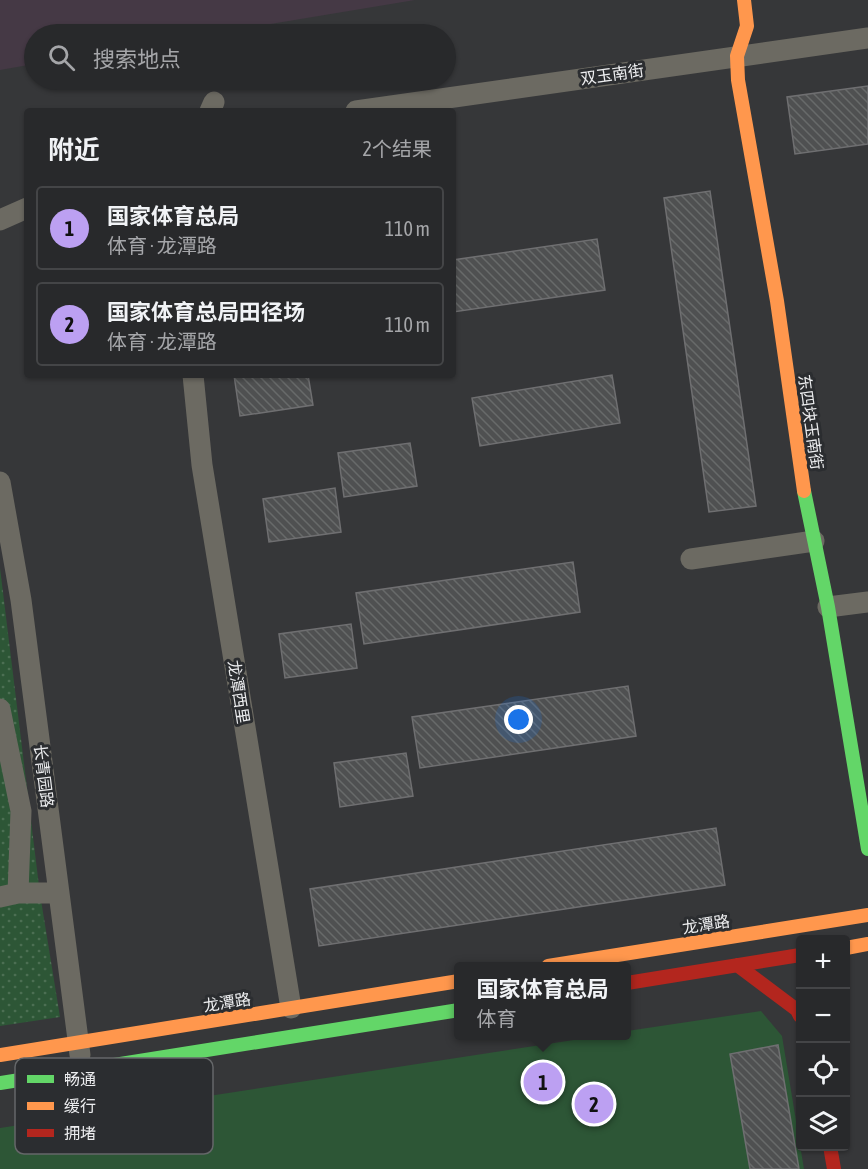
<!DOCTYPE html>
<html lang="zh">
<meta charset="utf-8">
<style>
:root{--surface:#28292b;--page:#303133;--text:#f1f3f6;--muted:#a5a6a9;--line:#444547;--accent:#bca0f2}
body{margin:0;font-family:"Asap Condensed","Noto Sans SC",sans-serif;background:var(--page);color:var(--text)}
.controls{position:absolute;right:18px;bottom:18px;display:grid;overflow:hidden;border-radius:6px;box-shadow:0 2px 4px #0004}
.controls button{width:54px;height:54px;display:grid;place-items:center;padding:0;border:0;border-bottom:2px solid var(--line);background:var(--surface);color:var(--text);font:30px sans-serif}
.you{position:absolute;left:519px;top:720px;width:21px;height:21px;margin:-15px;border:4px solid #fff;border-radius:50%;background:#1a73e8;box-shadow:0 0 0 9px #1a73e833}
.badge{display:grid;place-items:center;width:39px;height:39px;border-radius:50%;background:var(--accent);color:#111;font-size:20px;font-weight:700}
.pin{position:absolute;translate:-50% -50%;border:3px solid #fff;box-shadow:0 2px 6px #0006}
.popup{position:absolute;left:454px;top:962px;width:177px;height:78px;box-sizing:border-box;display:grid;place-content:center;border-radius:6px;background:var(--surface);filter:drop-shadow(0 2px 4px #0005);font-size:20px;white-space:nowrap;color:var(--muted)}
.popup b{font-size:22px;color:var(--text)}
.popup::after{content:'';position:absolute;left:50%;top:100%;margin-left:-12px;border:12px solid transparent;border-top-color:var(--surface)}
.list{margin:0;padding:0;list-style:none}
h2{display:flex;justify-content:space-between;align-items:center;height:78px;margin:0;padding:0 24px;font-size:26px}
h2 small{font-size:20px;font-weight:400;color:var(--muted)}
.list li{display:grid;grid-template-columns:39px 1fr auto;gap:18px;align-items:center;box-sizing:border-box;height:84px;margin:0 12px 12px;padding:0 12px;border:2px solid var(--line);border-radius:6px}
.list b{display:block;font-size:22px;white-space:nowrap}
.list p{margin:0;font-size:20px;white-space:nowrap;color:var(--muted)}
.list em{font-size:20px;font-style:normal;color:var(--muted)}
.icon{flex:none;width:33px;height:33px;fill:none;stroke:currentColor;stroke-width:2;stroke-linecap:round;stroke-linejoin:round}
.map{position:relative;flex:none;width:868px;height:1169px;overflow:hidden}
.search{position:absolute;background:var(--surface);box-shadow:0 2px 4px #0004;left:24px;top:24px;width:432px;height:66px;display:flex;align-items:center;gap:15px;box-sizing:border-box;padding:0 21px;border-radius:33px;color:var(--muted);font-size:22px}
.panel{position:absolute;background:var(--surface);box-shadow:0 2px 4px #0004;left:24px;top:108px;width:432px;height:270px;border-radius:6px}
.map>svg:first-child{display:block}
</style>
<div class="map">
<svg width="868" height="1169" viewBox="0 0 868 1169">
<defs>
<pattern id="park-dots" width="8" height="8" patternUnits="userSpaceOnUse" patternTransform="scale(1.5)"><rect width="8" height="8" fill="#2d5636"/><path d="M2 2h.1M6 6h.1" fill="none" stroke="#4c6f53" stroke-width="1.8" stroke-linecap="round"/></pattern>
<pattern id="building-back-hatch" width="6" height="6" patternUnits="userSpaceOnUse" patternTransform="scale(1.5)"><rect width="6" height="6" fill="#4f5051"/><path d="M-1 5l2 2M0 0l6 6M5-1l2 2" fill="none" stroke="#686a6a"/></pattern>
</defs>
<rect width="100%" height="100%" fill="#363739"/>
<path fill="#453945" d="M0,0H415L211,34H34V64L0,70Z"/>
<path fill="url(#park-dots)" d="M0,568L40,894L60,1017L0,1026Z"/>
<path fill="#2d5636" d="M761,1011L782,1036L804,1169H0V1128L600,1036H627V1031Z"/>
<path fill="url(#building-back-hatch)" stroke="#6f6f71" stroke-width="1.5" d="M868,86V144L795,154L787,97Z
M710,191L756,506L709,512L664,198Z
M597,239L605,290L453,312V260Z
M234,375H308L313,405L240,416Z
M612,375L620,423L480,446L472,398Z
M410,443L417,486L344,497L338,453Z
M335,488L341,532L269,542L263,499Z
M573,562L580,612L364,644L356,593Z
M351,624L357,668L285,678L279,634Z
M628,686L636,736L420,768L412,717Z
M406,753L413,796L340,807L334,763Z
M716,828L725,885L319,946L310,889Z
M778,1045L799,1169H750L730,1054Z"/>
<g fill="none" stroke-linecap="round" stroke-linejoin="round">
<path stroke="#6c6a62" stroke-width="21" d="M210,111L214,102
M356,111L868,38
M0,220L27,208
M193,375L202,465L291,1008
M0,482L21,600L80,1055
M691,559L814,541
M828,607L868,602
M0,709L21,811L18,893
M0,897L18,893H59"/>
<path stroke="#63d668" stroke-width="14" d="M804,491L828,607L868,849
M0,1083L459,1010"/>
<path stroke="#ff974d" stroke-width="14" d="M744,0L747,26L737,56L738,80L777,301L804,491
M846,948L868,944
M548,966L868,915
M0,1055L459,981"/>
<path stroke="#b3261e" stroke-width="14" d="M737,965L797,1010L800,1016
M627,983L800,955
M830,1146L834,1169"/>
</g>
<g text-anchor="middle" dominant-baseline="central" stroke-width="6" stroke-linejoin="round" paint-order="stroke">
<g font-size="16" fill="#ecedef" stroke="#2b2d30">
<text transform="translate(612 74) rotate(-8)">双玉南街</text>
<text transform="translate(811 422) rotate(82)">东四块玉南街</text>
<text transform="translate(239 692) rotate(81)">龙潭西里</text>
<text transform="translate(44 776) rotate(83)">长青园路</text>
<text transform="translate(706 924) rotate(-9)">龙潭路</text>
<text transform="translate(227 1002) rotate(-9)">龙潭路</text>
</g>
</g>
<rect x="15" y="1058" width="198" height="96" rx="9" fill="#2b2d30" stroke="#656769" stroke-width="1.5"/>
<rect x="27" y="1075" width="27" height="8" fill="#63d668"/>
<rect x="27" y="1102" width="27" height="8" fill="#ff974d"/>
<rect x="27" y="1129" width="27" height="8" fill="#b3261e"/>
<g font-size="16" fill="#ecedef">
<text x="64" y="1085">畅通</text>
<text x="64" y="1112">缓行</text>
<text x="64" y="1139">拥堵</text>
</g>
</svg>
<div class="controls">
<button>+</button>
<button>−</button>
<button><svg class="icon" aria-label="locate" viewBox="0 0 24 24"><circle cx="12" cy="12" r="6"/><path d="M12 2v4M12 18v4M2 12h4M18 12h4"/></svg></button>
<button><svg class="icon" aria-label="layers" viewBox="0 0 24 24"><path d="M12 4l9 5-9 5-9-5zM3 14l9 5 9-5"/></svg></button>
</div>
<div class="you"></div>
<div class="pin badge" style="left:543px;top:1082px">1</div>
<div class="popup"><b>国家体育总局</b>体育</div>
<div class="pin badge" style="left:594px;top:1104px">2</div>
<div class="search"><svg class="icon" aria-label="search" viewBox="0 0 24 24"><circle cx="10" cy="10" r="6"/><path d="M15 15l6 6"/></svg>搜索地点</div>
<section class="panel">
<h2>附近<small>2个结果</small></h2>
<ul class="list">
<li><span class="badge">1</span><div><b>国家体育总局</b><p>体育 · 龙潭路</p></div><em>110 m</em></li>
<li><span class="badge">2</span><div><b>国家体育总局田径场</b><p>体育 · 龙潭路</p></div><em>110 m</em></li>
</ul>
</section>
</div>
